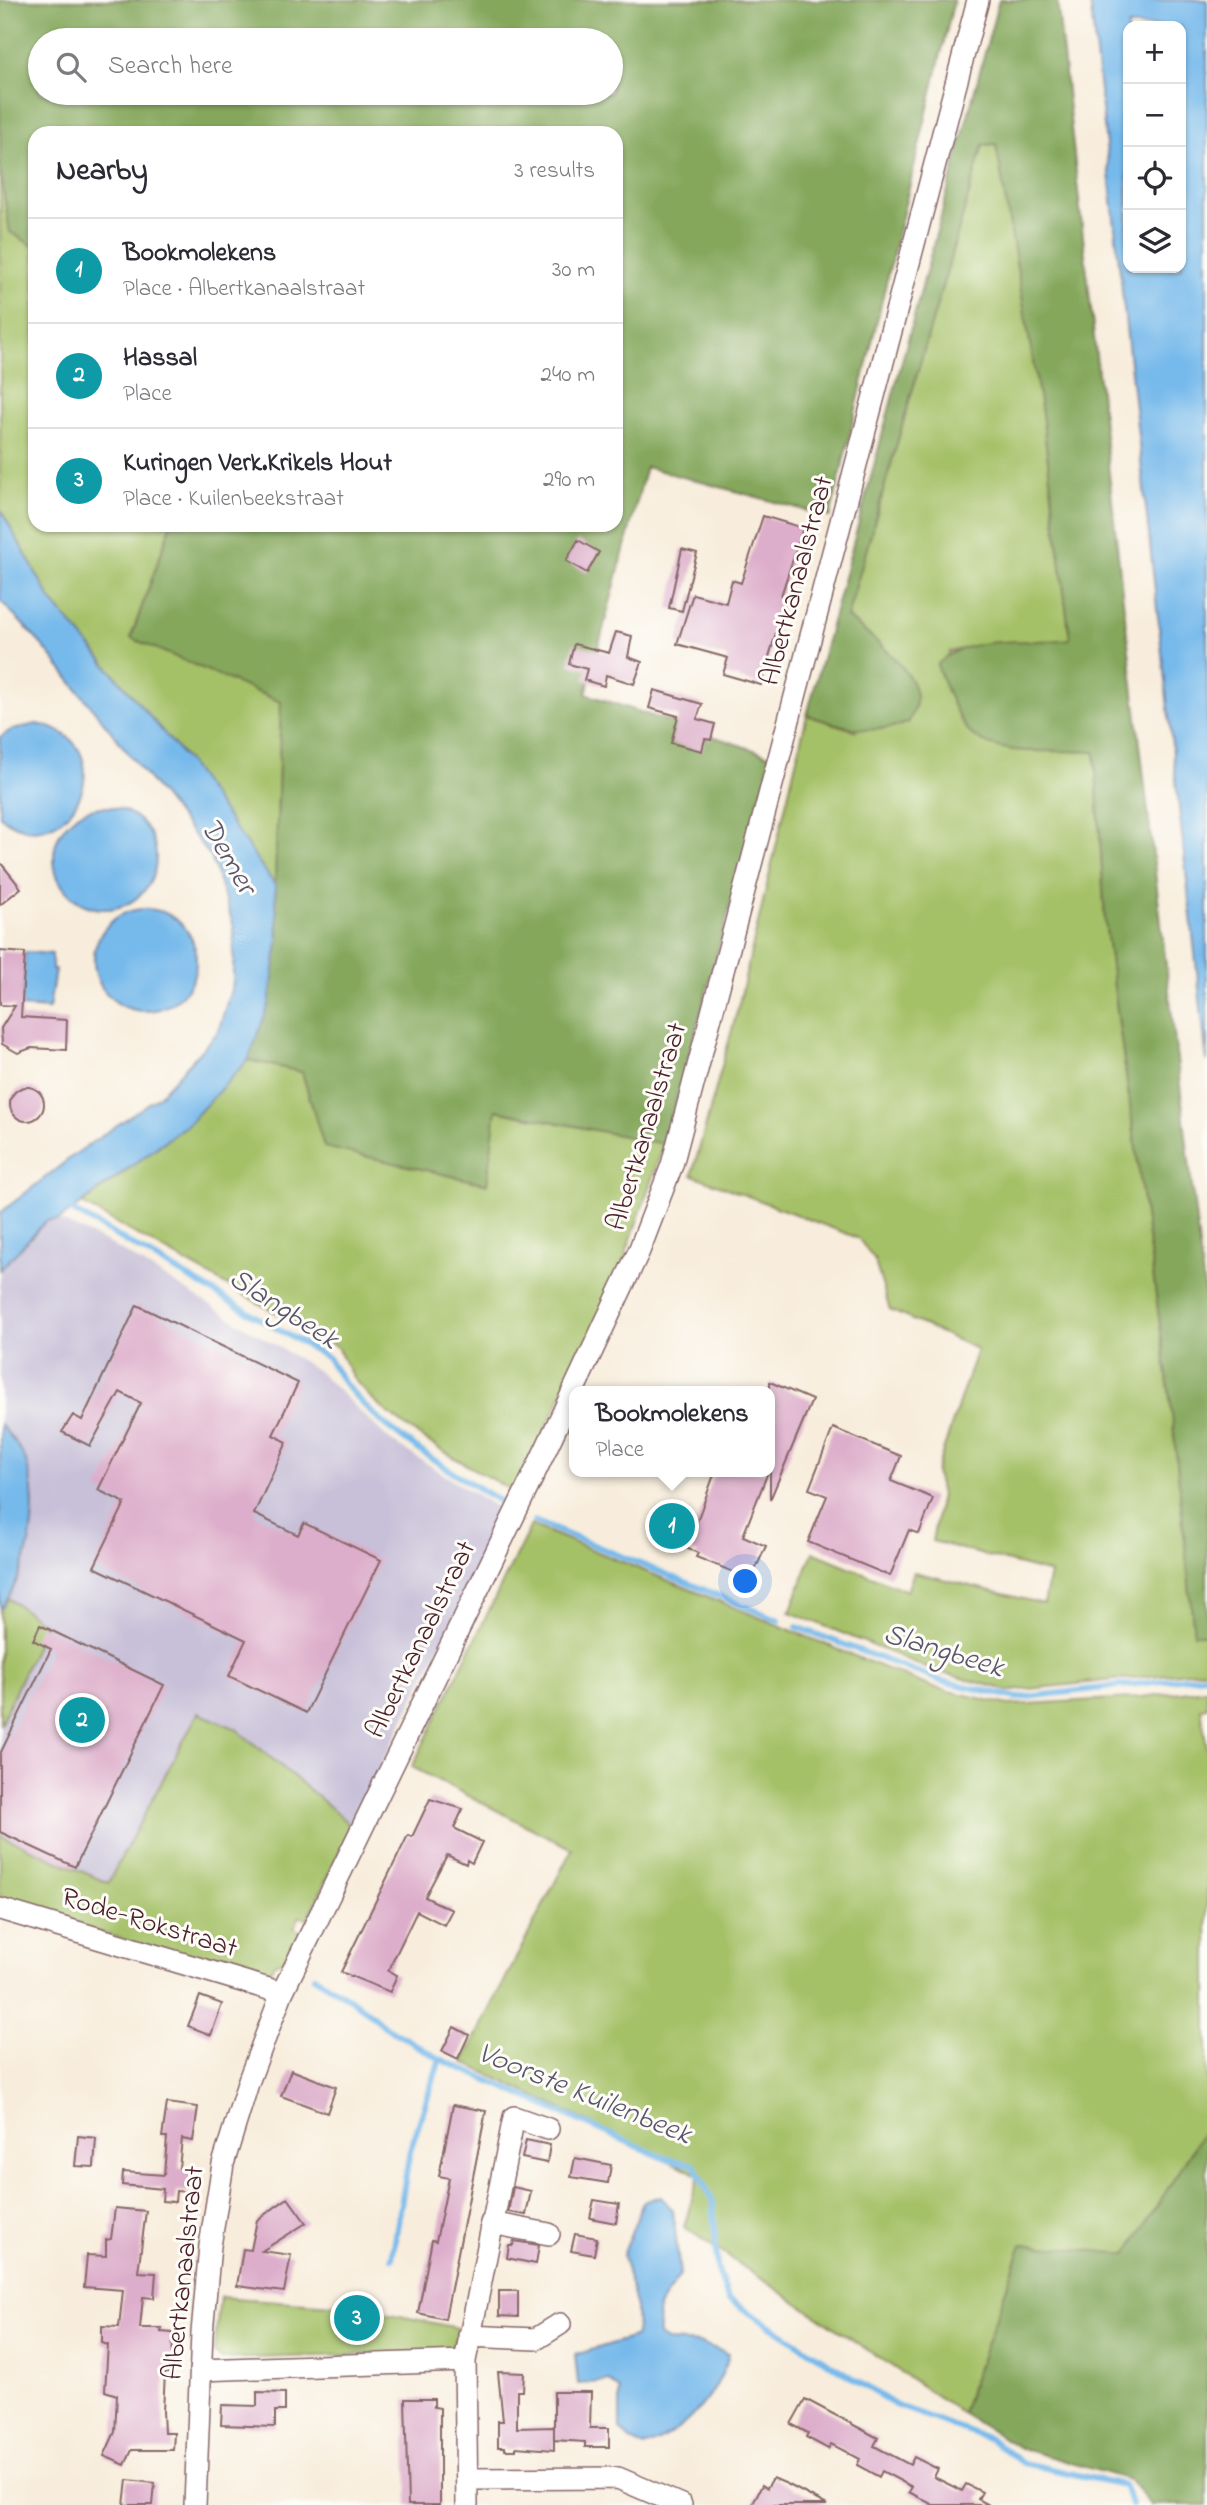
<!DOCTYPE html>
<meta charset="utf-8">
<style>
:root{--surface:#fff;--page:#f7f7f7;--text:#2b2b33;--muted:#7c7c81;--line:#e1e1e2;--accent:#b5179e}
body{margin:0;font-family:"Indie Flower",sans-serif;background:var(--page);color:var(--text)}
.controls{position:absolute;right:21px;top:21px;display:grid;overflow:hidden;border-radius:14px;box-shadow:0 2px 5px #0004}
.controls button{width:63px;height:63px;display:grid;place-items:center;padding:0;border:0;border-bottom:2px solid var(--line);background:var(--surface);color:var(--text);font:35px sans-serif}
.you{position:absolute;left:746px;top:1582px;width:24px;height:24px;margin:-18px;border:5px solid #fff;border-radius:50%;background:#1a73e8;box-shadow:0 0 0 10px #1a73e833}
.badge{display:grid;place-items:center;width:46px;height:46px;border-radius:50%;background:var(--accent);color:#fff;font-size:23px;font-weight:700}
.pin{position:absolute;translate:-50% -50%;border:4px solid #fff;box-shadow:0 2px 7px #0006}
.popup{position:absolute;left:569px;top:1386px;width:206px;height:91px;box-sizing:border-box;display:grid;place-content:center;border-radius:14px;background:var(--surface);filter:drop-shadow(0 2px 5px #0005);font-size:23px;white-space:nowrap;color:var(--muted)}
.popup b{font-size:26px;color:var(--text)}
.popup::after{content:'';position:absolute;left:50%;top:100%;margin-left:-14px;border:14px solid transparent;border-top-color:var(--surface)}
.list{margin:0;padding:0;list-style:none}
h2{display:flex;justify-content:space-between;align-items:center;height:91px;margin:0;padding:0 28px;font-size:30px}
h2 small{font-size:23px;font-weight:400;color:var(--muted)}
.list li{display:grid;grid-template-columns:46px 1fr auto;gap:21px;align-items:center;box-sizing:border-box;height:105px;padding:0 28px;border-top:2px solid var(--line)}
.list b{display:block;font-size:26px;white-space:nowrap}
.list p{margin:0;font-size:23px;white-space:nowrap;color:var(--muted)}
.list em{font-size:23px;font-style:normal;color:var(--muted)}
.icon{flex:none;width:38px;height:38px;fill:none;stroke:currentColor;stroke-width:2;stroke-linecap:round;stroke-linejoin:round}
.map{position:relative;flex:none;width:1207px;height:2505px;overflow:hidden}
.search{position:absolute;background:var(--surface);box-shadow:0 2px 5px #0004;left:28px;top:28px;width:595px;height:77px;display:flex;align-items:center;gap:18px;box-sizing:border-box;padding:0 24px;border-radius:38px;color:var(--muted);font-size:26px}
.panel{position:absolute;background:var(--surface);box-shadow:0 2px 5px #0004;left:28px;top:126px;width:595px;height:406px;border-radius:21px}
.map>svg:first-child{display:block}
</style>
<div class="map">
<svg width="1207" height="2505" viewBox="0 0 1207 2505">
<rect width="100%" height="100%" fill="#fdfcf7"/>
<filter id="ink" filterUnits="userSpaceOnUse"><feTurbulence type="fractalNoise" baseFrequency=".0143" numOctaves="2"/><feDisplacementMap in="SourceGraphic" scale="14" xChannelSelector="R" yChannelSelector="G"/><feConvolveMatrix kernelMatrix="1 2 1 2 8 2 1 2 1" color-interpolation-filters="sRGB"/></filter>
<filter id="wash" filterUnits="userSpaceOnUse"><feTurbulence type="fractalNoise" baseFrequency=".00686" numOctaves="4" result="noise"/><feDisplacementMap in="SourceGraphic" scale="28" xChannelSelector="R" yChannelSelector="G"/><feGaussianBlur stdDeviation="1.57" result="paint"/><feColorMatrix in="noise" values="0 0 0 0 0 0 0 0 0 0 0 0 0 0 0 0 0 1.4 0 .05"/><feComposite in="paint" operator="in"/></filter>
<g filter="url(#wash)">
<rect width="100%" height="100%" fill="#f8eddc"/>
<path fill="#c7c0d8" d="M59,1220L112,1245L318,1371L391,1441L505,1513L351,1827L341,1816L235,1728L198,1713L108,1883L0,1835V1725L44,1625L8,1598L26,1557L9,1435L0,1424V1270L46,1221Z"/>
<path fill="#a5c168" stroke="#78704a" stroke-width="2" d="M996,144L1042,413L1070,640L979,645L949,652L950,697L971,733L994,745L1019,749L1095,752L1105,921L1172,1413L1194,1634H1207V1670L1011,1691L938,1672L790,1612L813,1552L907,1591L914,1572L1044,1604L1050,1573L932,1541L941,1495L936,1472L977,1349L890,1310L874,1259L858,1238L692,1175L738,1008L807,715L856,731L881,645L847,617L983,145Z
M0,170L10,232L35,247V525H171L131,637L281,702L275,885L186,759L51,600L0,509Z
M248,1060L302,1072L325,1147L487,1184L495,1110L664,1144L614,1288L515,1492C469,1467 386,1422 355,1380C348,1370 343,1358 337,1347L82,1204L189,1123Z
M531,1525L931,1687L1009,1705L1132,1698L1207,1689V1707L1201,1708L1207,1749V2126L1127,2255L1022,2244L962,2413L684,2227L699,2175L463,2062L572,1849L412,1767Z
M8,1598L45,1625L0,1725V1610Z
M198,1713L235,1728L341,1816L351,1827L308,1919L300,1916L294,1928L301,1932L288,1959L274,1964L265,1980L0,1904V1835L108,1883Z
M220,2297L375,2308V2311L458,2328L452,2352L221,2359L214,2352Z"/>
<path fill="#84a75c" stroke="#676344" stroke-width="2" fill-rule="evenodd" d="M0,0H954L830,517L646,467L586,694L772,756L664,1144L496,1110L487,1184L324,1147L302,1072L248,1060L269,1004L278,941L275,885L281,702L131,638L171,525H616V133H35V247L10,232L0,170ZM40,40H611V93H40Z
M999,0H1057L1122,591L1207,1314V1634H1194L1172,1413L1105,921L1095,752C1058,748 1002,760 971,734C957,721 944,683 937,665C968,632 1029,645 1070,639L1042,413L996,144L983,145L847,617C868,636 919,669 916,702C915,708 911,717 908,723C867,736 847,728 807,715Z
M1207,2126V2505H1150L1130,2480L1020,2448L962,2413L1022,2244L1127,2254Z"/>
<path fill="#76b9eb" stroke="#606c8b" stroke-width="2" fill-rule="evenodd" d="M1090,0H1207V1062ZM1128,26H1181V268H1128Z
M0,509L51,600L186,759L275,885L278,941L269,1004L248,1060L189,1123L59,1220L46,1221L0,1270V1213L74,1155L159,1096L218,1032L233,983L234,927L211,857L42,645L0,600Z
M37,724C132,742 67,871 0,816V737L13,729Z
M54 858a51 51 0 1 1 102 0a51 51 0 1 1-102 0Z
M94 960a51 51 0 1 1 102 0a51 51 0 1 1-102 0Z
M25,952L52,954V969H55L49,1009L21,1007Z
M0,1424C9,1435 23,1450 27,1465C41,1513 29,1569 0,1610Z
M661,2196L673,2211L680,2275L658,2307L659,2335L668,2341L701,2343L729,2354C719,2394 683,2434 644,2447L631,2441L620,2429V2390L609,2381L578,2384L575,2355L637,2336L636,2309L623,2255L643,2202Z"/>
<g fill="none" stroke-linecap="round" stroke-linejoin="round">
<path stroke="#76b9eb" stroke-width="6" d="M68,1208L328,1358C367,1427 441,1463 505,1505
M534,1521L779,1620
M797,1627L941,1681L1018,1698L1204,1676
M314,1976L362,2007L384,2026L440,2059L664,2158L695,2165L713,2202L717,2267L728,2299L895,2405L990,2439L1023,2463L1123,2485L1132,2505
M392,2258L410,2151L440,2059"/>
</g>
<g id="blocks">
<path fill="#ddaecb" d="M763,516L803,528L781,596L786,598L761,685L723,674L728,658L677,644L693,594L726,603L732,580L741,583Z
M578,540L599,552L587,573L566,561Z
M682,549L697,553L682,611L669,608Z
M616,632L632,636L628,657L642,662L634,684L606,675L604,686L584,680L587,669L569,664L574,644L609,653Z
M654,690L702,704L697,719L715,724L711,740L705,739L702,751L671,743L678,716L649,708Z
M0,862L21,888L0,905Z
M0,951L25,953L21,1017L67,1020L66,1050L31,1048L18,1053L2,1044L1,1028L15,1006L0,1005Z
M10 1104a17 17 0 1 1 34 0a17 17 0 1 1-34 0Z
M137,1305L298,1383L273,1435L287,1442L254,1514L298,1535L304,1523L381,1560L306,1713L229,1676L246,1640L94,1567L125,1503L98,1490L141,1403L120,1392L90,1446L62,1432L73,1415L82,1420Z
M770,1382L812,1400L770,1500Z
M833,1428L901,1456L891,1481L933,1498L919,1534L909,1530L890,1576L808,1542L827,1496L809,1489Z
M715,1472H768L743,1536L766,1546L751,1579L696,1557L698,1553L659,1537L660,1533L649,1529L656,1510L696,1524Z
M40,1625L164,1685L75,1867L0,1832V1754L51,1649L33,1640Z
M430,1799L463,1809L454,1828L482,1842L472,1863L467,1860L466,1864L447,1855L425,1897L452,1910L444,1925L417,1911L388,1971L397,1975L390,1992L341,1972L408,1835L412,1837Z
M200,1996L222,2004L211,2035L188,2026Z
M454,2027L469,2035L458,2059L442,2051Z
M291,2070L336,2087L327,2113L281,2096Z
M167,2103L198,2107L193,2141L182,2139L179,2168L192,2169L190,2192L176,2191L175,2202L162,2201L163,2189L122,2185L123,2172L164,2175L167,2137H162Z
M453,2105L486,2111L445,2319L418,2313L432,2240L436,2241L449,2178L439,2176Z
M78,2136L96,2138L94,2167L75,2166Z
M526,2140L550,2145L547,2163L522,2158Z
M575,2158L611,2165L608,2183L571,2177Z
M513,2187L531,2191L526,2215L508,2212Z
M288,2198L306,2223L262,2251L291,2255L284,2292L237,2286L243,2249L251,2250L257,2220Z
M594,2200L619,2204L616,2223L590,2218Z
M115,2208L146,2211L138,2272L156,2273L154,2298L143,2297L140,2328H162L161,2332L173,2333L172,2373H165L163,2411L164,2433H174L173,2450H132L125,2465L104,2456L115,2432L117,2395L105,2391L108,2345L102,2343V2326L119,2327L123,2290L84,2287L87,2255L106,2256V2240L111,2239Z
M575,2234L597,2238L594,2255L571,2251Z
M514,2241L539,2245L536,2264L507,2258L509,2245H513Z
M499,2291H518V2317L499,2316Z
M498,2372L524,2373L523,2391H517V2428L554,2427V2450L516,2447V2450H505V2447H498V2421H503Z
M257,2392L285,2393V2411H275V2427L221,2425L222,2405L257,2406Z
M554,2392H591L590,2428H609V2447H585V2442L554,2440Z
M405,2399H434V2407L440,2408V2505H408Z
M805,2399L878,2438L874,2446L910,2465L914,2457L938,2469L934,2477L962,2491L966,2484L982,2492L978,2499L989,2505H933L909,2492L912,2487L882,2471L879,2477L857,2465L860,2459L831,2444L828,2449L806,2437L808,2433L791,2424Z
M773,2478L787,2484L827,2505H752L762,2485L767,2488Z
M127,2480L155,2483L153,2505H124Z"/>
</g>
</g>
<g filter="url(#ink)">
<use href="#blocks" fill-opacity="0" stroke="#876769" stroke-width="2"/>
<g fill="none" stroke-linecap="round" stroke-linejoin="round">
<defs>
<path id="minor" d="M0,1909L282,1993
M491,2223L549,2234
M469,2336L536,2339L560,2324
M200,2370L465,2361
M467,2479L618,2478L681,2505
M195,2505L202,2333L210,2246L223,2164L249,2080L282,1993L536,1470L639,1251L672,1165L978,0
M467,2505L465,2361L514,2117L548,2129"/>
</defs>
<use href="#minor" stroke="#876769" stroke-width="24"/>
<use href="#minor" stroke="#fff" stroke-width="21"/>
</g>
</g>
<g text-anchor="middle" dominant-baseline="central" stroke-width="6" stroke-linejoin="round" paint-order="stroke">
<g font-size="28" fill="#4a1f2b" stroke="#fdfcf7">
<text transform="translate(798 581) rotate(-75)">Albertkanaalstraat</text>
<text transform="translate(648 1127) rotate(-73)">Albertkanaalstraat</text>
<text transform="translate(422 1640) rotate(-64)">Albertkanaalstraat</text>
<text transform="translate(149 1924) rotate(17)">Rode-Rokstraat</text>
<text transform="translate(185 2273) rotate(-84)">Albertkanaalstraat</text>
</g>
<g font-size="30" font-style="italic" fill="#59556e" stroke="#fdfcf7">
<text transform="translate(227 857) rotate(60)">Demer</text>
<text transform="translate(283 1310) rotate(33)">Slangbeek</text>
<text transform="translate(943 1652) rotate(17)">Slangbeek</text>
<text transform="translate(584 2095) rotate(22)">Voorste Kuilenbeek</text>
</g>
</g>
</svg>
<div class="controls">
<button>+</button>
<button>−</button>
<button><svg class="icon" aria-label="locate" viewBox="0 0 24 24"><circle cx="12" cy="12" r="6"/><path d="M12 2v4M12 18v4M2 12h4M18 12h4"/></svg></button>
<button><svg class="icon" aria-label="layers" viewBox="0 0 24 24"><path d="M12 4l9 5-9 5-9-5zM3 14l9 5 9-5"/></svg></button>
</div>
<div class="you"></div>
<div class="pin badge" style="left:672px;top:1526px;background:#0f9aa8">1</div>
<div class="popup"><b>Bookmolekens</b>Place</div>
<div class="pin badge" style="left:82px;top:1720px;background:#0f9aa8">2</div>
<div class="pin badge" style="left:357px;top:2318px;background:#0f9aa8">3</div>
<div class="search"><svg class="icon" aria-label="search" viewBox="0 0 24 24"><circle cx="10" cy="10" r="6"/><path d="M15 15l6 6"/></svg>Search here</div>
<section class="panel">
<h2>Nearby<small>3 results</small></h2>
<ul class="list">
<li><span class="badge" style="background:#0f9aa8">1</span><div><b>Bookmolekens</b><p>Place · Albertkanaalstraat</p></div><em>30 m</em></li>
<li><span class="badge" style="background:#0f9aa8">2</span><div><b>Hassal</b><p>Place</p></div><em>240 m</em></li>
<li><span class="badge" style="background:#0f9aa8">3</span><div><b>Kuringen Verk.Krikels Hout</b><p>Place · Kuilenbeekstraat</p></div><em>290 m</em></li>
</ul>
</section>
</div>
